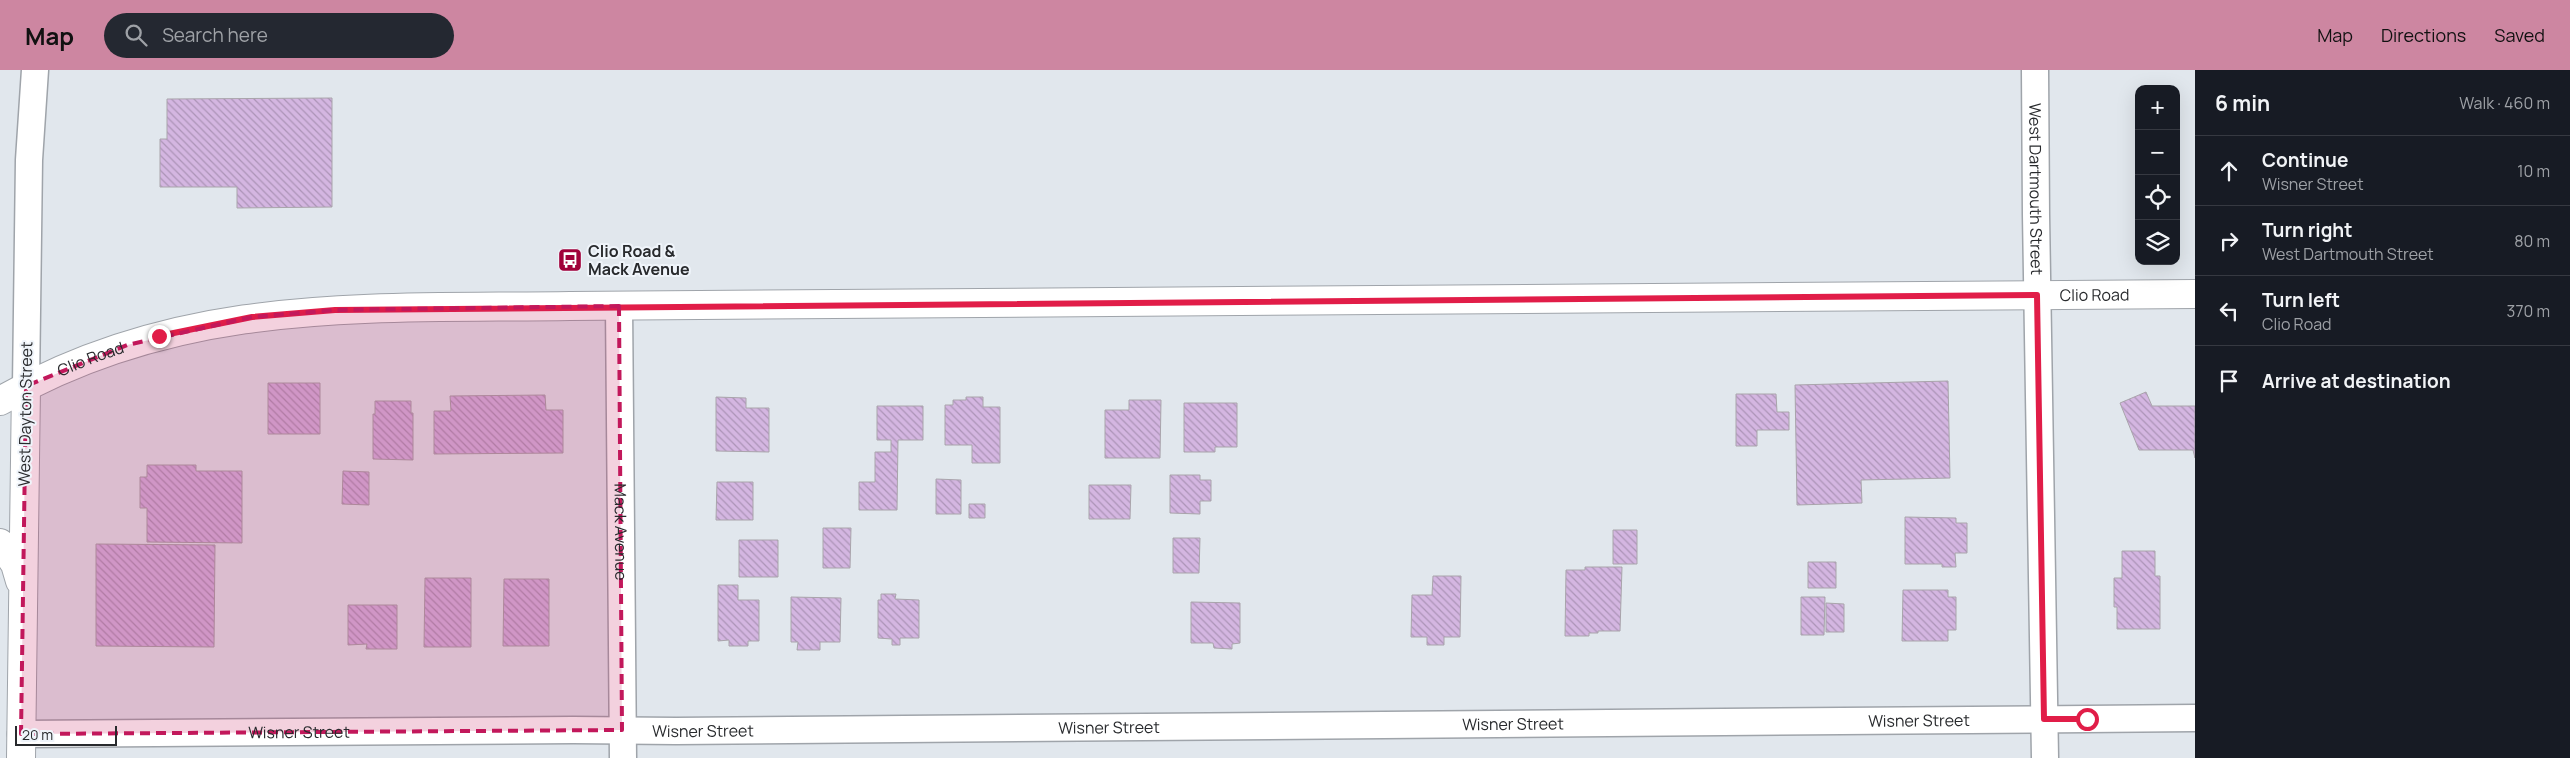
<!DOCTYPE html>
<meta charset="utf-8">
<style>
:root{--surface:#171b24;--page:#242831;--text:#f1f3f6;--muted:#9ea1a6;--line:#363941;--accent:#cd86a1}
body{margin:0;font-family:Manrope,sans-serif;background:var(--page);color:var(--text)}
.controls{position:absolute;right:15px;top:15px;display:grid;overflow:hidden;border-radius:10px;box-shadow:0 5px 20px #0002}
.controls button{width:45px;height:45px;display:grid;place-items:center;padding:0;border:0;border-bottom:1px solid var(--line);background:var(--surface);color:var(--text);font:25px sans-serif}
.scale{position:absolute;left:15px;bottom:12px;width:102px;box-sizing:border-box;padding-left:5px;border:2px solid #282a2d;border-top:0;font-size:14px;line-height:18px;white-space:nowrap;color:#282a2d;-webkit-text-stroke:4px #eff4fa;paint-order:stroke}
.stop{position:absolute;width:15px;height:15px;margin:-11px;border:4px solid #e11d48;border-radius:50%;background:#fff}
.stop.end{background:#e11d48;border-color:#fff;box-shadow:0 1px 5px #0008}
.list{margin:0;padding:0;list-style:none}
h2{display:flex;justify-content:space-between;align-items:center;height:65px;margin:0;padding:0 20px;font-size:21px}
h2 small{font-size:16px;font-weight:400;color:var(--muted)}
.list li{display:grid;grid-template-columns:32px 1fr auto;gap:15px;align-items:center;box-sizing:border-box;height:70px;padding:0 20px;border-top:1px solid var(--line)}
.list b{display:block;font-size:19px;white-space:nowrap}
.list p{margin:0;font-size:16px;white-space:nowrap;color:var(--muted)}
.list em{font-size:16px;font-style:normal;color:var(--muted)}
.icon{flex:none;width:28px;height:28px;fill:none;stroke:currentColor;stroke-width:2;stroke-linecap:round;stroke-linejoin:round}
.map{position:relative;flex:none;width:2195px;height:688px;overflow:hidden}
header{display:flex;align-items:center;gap:30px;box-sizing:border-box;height:70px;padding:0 25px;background:var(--accent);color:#111}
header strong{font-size:24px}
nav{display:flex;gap:28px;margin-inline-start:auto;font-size:18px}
.search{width:350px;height:45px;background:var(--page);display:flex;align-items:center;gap:12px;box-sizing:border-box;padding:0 18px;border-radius:28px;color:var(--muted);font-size:19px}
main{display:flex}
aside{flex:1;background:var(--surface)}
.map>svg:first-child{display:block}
</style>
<header>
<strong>Map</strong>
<div class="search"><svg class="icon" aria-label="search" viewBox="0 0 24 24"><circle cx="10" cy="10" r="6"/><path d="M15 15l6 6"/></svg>Search here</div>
<nav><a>Map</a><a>Directions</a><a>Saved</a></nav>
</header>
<main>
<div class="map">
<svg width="2195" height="688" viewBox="0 0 2195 688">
<defs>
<pattern id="building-back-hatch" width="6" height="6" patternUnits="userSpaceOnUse" patternTransform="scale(1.25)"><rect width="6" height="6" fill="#d4b6e1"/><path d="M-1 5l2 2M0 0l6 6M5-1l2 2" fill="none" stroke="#ac94b7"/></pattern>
</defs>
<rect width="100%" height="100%" fill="#e1e7ed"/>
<path fill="url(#building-back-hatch)" stroke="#a9a4ab" d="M332,28V137L237,138V117H160V69H167V29Z
M1948,311L1950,408L1861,410L1862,433L1797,435L1795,315Z
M268,313H320V364H268Z
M2146,322L2152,336H2195V388L2193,380H2139L2120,333Z
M1736,324H1776L1777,342H1789V360H1757V376H1736Z
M545,325L546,340H563V383L434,384V341H451L450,326Z
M716,327L746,328V338H769V382L716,381Z
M966,327H983V337H1000V393H972V375H945V335H953V330H966Z
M1129,330H1161L1160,388H1105V340H1129Z
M375,331H411V343H413V390L373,389V344H375Z
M1184,333H1237V377H1215V382H1184Z
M877,336H923V370H898L897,440H859V412H875V382H891V370H877Z
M147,395H196V401H242V473L147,472V438H140V407H147Z
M343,401L369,402V435L342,434Z
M1170,405H1200V410H1211V431H1200V444L1170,443Z
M936,409L961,410V444H936Z
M717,412H753V450H716Z
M1089,415H1131L1130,449H1089Z
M969,434H985V448H969Z
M1905,447L1956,448V453H1967V483H1955L1956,497H1942V494H1905Z
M823,458H851L850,498H823Z
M1613,460H1637V494H1613Z
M1173,468H1200L1199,503H1173Z
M739,470H778V507H739Z
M96,474L215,475L214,577L96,576Z
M2122,481H2155V506H2160V559H2117V537H2114V508H2122Z
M1808,492H1836V518H1808Z
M1585,497H1622L1620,561H1598V563H1589V566H1565L1566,500H1585Z
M1433,506H1461L1460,567H1444V575H1427V567H1411L1412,525H1432Z
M425,508H471V577H424Z
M504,509H549V576H503Z
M718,515H738V530H759V571H748V576H729V570L718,571Z
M1903,520H1948V527H1956V560H1948V571H1902Z
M881,524H896L895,529L919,530V568H900V575H892V569L878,568V530H881Z
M791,527L841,528L840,572H820V580H797L798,572H791Z
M1801,527H1825L1824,565H1801Z
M1191,532L1240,533V573L1232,574V579L1214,578L1213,573H1191Z
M1826,533L1844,534V562H1826Z
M348,535H397V579H366L367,574L348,575Z"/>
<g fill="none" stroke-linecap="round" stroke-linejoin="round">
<defs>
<g id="minor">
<path id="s1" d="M2035,0L2036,145L2045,688"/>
<path id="s2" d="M619,236L623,688"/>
<path d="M26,316L29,90L35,0"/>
<path id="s3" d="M21,664L573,660L676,661L2195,648"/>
</g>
<path id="tertiary" d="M0,473L15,494L20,511
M21,688L26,316"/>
<g id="secondary">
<path id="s4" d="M0,331C182,226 368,239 570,236L2195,224"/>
</g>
</defs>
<use href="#minor" stroke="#9fa4aa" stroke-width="29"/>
<use href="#tertiary" stroke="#9fa4aa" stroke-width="30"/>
<use href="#secondary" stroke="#9fa4aa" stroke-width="30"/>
<use href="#minor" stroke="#fff" stroke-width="26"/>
<use href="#tertiary" stroke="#fff" stroke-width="28"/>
<use href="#secondary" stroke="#fff" stroke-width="28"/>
</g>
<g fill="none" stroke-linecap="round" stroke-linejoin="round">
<path stroke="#e11d48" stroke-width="6" d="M159,266L252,247L335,240L2037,225L2044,649H2087"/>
</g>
<path fill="#c2185b" fill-opacity="0.2" stroke="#c2185b" stroke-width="4" stroke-dasharray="10 6" stroke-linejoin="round" d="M619,236L622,660L21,664L26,316L127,275L252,247L335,240Z"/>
<defs>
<symbol id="bus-square" viewBox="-11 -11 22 22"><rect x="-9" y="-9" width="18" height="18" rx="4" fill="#a1013a" stroke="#eff4fa"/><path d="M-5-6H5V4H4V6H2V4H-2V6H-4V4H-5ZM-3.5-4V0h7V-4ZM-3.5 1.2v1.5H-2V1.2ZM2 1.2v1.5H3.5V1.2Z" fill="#fff"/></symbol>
</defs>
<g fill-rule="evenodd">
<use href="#bus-square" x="556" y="176" width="28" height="28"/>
</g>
<g text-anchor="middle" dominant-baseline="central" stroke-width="4" stroke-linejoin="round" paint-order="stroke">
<g font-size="16" fill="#282a2d" stroke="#eff4fa">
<text stroke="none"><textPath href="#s1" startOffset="119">West Dartmouth Street</textPath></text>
<text stroke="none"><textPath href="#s4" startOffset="2110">Clio Road</textPath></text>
<text stroke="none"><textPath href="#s4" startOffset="100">Clio Road</textPath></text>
<text transform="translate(25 344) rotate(-89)">West Dayton Street</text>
<text stroke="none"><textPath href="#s2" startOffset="226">Mack Avenue</textPath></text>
<text stroke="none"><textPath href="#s3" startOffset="1898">Wisner Street</textPath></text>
<text stroke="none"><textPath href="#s3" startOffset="1492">Wisner Street</textPath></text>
<text stroke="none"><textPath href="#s3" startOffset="1088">Wisner Street</textPath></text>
<text stroke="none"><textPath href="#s3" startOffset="682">Wisner Street</textPath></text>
<text stroke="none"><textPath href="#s3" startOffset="278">Wisner Street</textPath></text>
</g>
<g font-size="16" font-weight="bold" fill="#282a2d" stroke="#eff4fa" text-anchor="start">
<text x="588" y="181">Clio Road &amp;<tspan x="588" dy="18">Mack Avenue</tspan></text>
</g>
</g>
</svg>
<div class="controls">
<button>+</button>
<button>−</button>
<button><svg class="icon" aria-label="locate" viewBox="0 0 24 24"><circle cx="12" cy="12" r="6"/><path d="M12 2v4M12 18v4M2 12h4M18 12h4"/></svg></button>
<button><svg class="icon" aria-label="layers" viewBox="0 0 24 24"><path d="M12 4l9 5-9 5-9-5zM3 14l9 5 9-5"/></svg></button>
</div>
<div class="scale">20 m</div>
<div class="stop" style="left:2087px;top:649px"></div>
<div class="stop end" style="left:159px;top:266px"></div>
</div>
<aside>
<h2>6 min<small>Walk · 460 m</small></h2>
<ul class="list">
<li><svg class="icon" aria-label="ahead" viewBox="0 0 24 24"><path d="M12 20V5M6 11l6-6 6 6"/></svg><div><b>Continue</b><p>Wisner Street</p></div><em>10 m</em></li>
<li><svg class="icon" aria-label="right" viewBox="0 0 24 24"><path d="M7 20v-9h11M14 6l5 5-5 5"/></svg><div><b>Turn right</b><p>West Dartmouth Street</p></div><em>80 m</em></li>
<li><svg class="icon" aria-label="left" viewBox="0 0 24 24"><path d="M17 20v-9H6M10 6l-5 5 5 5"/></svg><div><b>Turn left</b><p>Clio Road</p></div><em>370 m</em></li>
<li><svg class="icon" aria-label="arrive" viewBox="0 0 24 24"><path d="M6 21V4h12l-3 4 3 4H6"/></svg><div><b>Arrive at destination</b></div></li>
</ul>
</aside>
</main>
